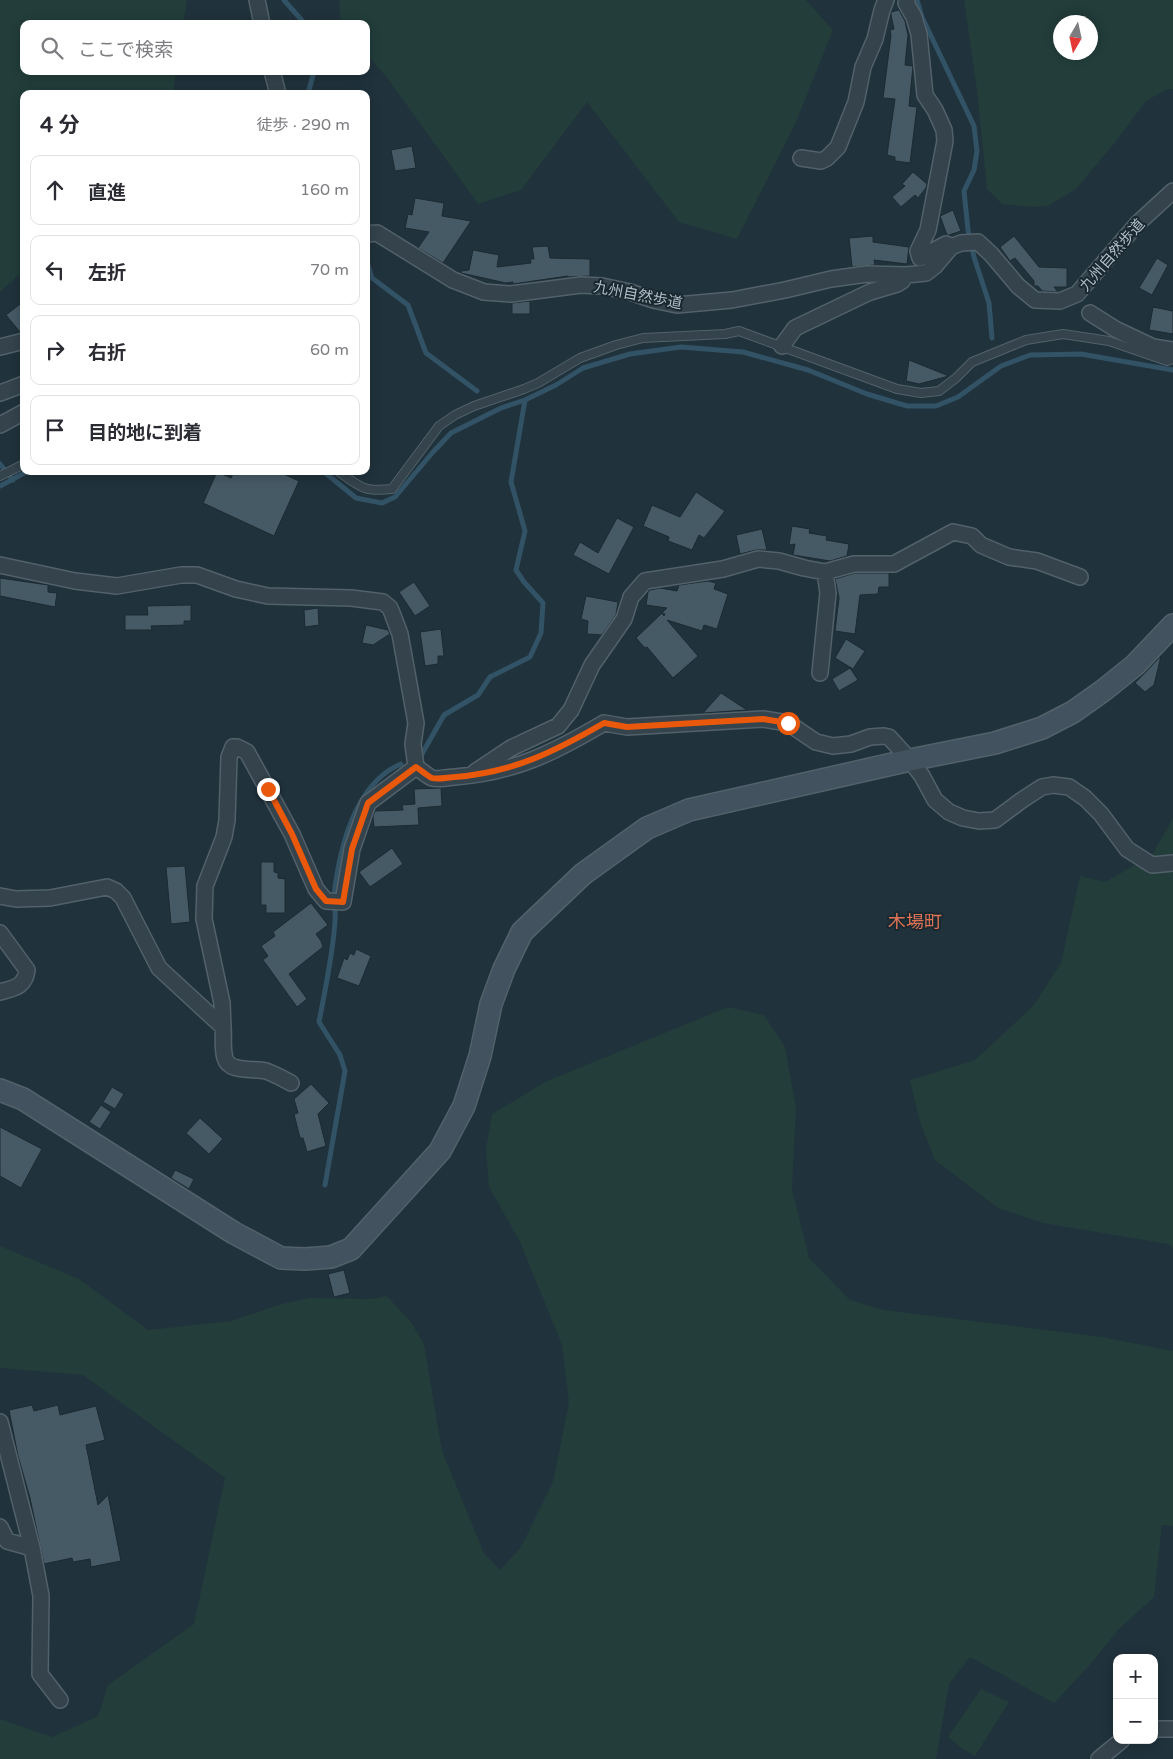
<!DOCTYPE html>
<html lang="ja">
<meta charset="utf-8">
<style>
:root{--surface:#fff;--page:#f7f7f7;--text:#2b2b33;--muted:#7c7c81;--line:#e1e1e2}
body{margin:0;font-family:"Varela Round","Noto Sans JP",sans-serif;background:var(--page);color:var(--text)}
.controls{position:absolute;right:15px;bottom:15px;display:grid;overflow:hidden;border-radius:10px;box-shadow:0 2px 12px #0003}
.controls button{width:45px;height:45px;display:grid;place-items:center;padding:0;border:0;border-bottom:1px solid var(--line);background:var(--surface);color:var(--text);font:25px sans-serif}
.compass{position:absolute;left:1053px;top:15px;width:45px;height:45px;border-radius:50%;background:var(--surface);box-shadow:0 2px 12px #0003;rotate:189deg}
.stop{position:absolute;width:15px;height:15px;margin:-11px;border:4px solid #ea580c;border-radius:50%;background:#fff}
.stop.end{background:#ea580c;border-color:#fff;box-shadow:0 1px 5px #0008}
.list{margin:0;padding:0;list-style:none}
h2{display:flex;justify-content:space-between;align-items:center;height:65px;margin:0;padding:0 20px;font-size:21px}
h2 small{font-size:16px;font-weight:400;color:var(--muted)}
.list li{display:grid;grid-template-columns:32px 1fr auto;gap:15px;align-items:center;box-sizing:border-box;height:70px;margin:0 10px 10px;padding:0 10px;border:1px solid var(--line);border-radius:10px}
.list b{display:block;font-size:19px;white-space:nowrap}
.list em{font-size:16px;font-style:normal;color:var(--muted)}
.icon{flex:none;width:28px;height:28px;fill:none;stroke:currentColor;stroke-width:2;stroke-linecap:round;stroke-linejoin:round}
.map{position:relative;flex:none;width:1173px;height:1759px;overflow:hidden}
.search{position:absolute;background:var(--surface);box-shadow:0 2px 12px #0003;left:20px;top:20px;width:350px;height:55px;display:flex;align-items:center;gap:12px;box-sizing:border-box;padding:0 18px;border-radius:10px;color:var(--muted);font-size:19px}
.panel{position:absolute;background:var(--surface);box-shadow:0 2px 12px #0003;left:20px;top:90px;width:350px;height:385px;border-radius:10px}
.map>svg:first-child{display:block}
</style>
<div class="map">
<svg width="1173" height="1759" viewBox="0 0 1173 1759">
<rect width="100%" height="100%" fill="#20323c"/>
<path fill="#223d3a" fill-rule="evenodd" d="M0,0H187L183,24H24V71H176L173,94H24V270L0,292Z
M339,0H806L833,30L796,122L737,239L679,222L587,102L521,190L478,204L388,79L366,53V24L341,23Z
M964,0H1173V89H1168L1146,101L1113,145L1076,189L1048,206L1031,207L1002,204L987,189L977,91ZM1090,22V52H1060V22Z
M1173,818V1248L1168,1244L1043,1223L998,1208L935,1160L920,1122L910,1080L975,1060L1034,1005L1061,963L1080,876L1105,882L1152,855Z
M728,1007L764,1015L785,1047L796,1108L792,1190L809,1258L850,1300L884,1310L1102,1337L1173,1351V1526L1162,1525L1154,1597L1119,1629L1088,1667L1054,1703L970,1657L949,1684L936,1759H0V1719L52,1737L98,1716L108,1685L194,1624L225,1478L83,1375L0,1368V1246L79,1279L148,1330L231,1321L281,1304L311,1298L371,1299L387,1296L411,1322L424,1344L442,1451L484,1553L500,1570L521,1547L553,1482L569,1403L562,1345L520,1242L489,1187L486,1149L492,1114L547,1081Z
M981,1689L1009,1702L975,1756L961,1748L948,1737Z"/>
<g fill="none" stroke-linecap="round" stroke-linejoin="round">
<path stroke="#325265" stroke-width="5" d="M284,0L305,24
M917,0L922,17L974,126L977,151L974,170L964,191L968,230L974,257L989,303L992,338
M308,94L314,71
M366,258L372,278L408,305L426,353L477,391
M0,464L13,480
M323,471L356,498L382,503L395,497L433,452L451,433L501,408L525,400L556,385L583,368L630,354L681,347L743,352L808,370L867,394L907,406H936L958,397L1001,366L1030,355L1081,354L1173,370
M0,486L28,471
M422,754L444,715L478,695L490,677L530,657L541,633L543,603L524,582L516,570L525,531L511,482L525,400
M325,1185L345,1071L340,1055L319,1022C325,990 333,954 335,921C336,910 333,898 335,887C341,844 356,783 401,764"/>
</g>
<path fill="#465a65" stroke="#1c2a32" d="M899,10L905,21L908,35L905,65L913,66L909,106L917,107L910,163L895,161V157L887,155L895,99L883,98L891,35L890,30L894,29L891,15V12Z
M412,146L416,168L395,171L391,150Z
M913,172L927,184L926,188L918,198L915,195L901,207L892,197L905,186L902,184Z
M415,198L444,203L442,216L471,221L443,263L418,248L429,232L405,228L408,214L412,215Z
M953,210L961,231L949,235H947L940,216Z
M873,236V242L909,247L907,264L874,260L875,265L852,267L849,238Z
M1014,236L1039,267L1067,268V287H1054L1058,292L1042,291L1038,286H1034V281L1015,258L1010,261L1000,247Z
M548,246L550,258L590,259V276L568,277V276L513,284V282L506,283L461,273V271L469,270L473,250L499,255L497,267L531,263L530,259H534L532,247Z
M1157,258L1168,265L1152,295L1139,288Z
M24,301V332H20L6,315Z
M530,301V314H512V303Z
M1153,307L1173,311V334L1149,330Z
M909,360L949,376L919,384L906,381Z
M234,471H277L299,481L274,536L203,503L217,472L231,478Z
M696,492L725,511L704,538L699,535L692,550L668,541L669,537L643,526L652,505L680,517Z
M617,518L634,527L609,574L573,555L580,542L598,553Z
M792,526L810,529L809,533L827,536L826,540L849,544L847,556L830,561L793,555L795,544L789,545Z
M762,529L767,550H756L740,554L736,535Z
M855,573H889V587H879L878,594L860,595L855,634L835,631L839,598L835,579Z
M0,578L48,585V592L57,593L55,607L0,596Z
M708,581L716,583L714,589L728,594L717,629L704,625L702,631L667,620L698,656L673,678L647,647L645,648L636,638L662,613L664,616L665,614L662,613L667,608L646,605L648,592L650,590L660,588L677,591L679,585Z
M414,582L430,606L415,616L399,592Z
M586,596L618,602L616,615L602,635L587,634L588,621L581,619Z
M191,605V621H184V625L151,626L152,630H125V615H148L147,606Z
M318,608L319,625L305,627L304,610Z
M366,625L388,630L390,634L373,645L362,643Z
M441,629L444,656H438V664L425,666L420,632Z
M846,639L865,651L853,669L835,658Z
M1161,656L1154,685L1145,692L1135,683Z
M850,668L858,680L839,691L832,679Z
M721,693L747,710L703,713Z
M441,788L442,806L418,808L419,825L374,827L373,816L375,811L403,810L402,805L415,804L414,789Z
M392,848L403,864L370,887L359,872Z
M261,862H274V872L278,873V878L285,879V913H266V905H261Z
M185,866L190,922L171,924L166,867Z
M311,903L328,925L316,934L321,941L323,947L289,974L307,999L297,1007L263,960L268,956L261,946L275,936L273,932Z
M356,949L371,956L359,986L337,978L344,958L347,960L350,953L354,955Z
M311,1084L329,1103L318,1114L326,1146L307,1152L303,1138H300L294,1114L298,1113L294,1099Z
M112,1087L124,1094L115,1109L103,1102Z
M101,1105L111,1112L100,1129L89,1122Z
M200,1118L223,1139L209,1154L186,1133Z
M0,1127L42,1149L21,1188L0,1176Z
M175,1170L194,1179L189,1189L171,1178Z
M344,1270L350,1293L334,1297L328,1274Z
M32,1405L34,1411L58,1405L60,1415L96,1406L105,1440L86,1445L98,1505L108,1495L121,1561L91,1567L90,1559L73,1562L72,1558L44,1564L30,1498L18,1456L9,1410Z"/>
<g fill="none" stroke-linecap="round" stroke-linejoin="round">
<defs>
<path id="lane" d="M338,471C360,487 363,492 392,489L439,426L455,415L474,406L524,389L538,383L580,358L616,345L643,338L725,334L739,331L897,389L921,393L939,391L956,378L972,362L1026,340L1063,334L1109,341L1167,361L1173,359
M0,476L24,464"/>
<path id="street" d="M257,0L262,24
M907,0L906,3L914,17L919,34L925,95L935,110L940,121L944,130L945,141L928,230L918,251L920,258L946,244L951,247
M272,71L278,94
M801,158L821,161L827,158L838,147L856,102L863,67L875,39L882,10L886,0
M366,234L377,233L453,280L484,292L511,294L581,285L602,286L630,292L653,300L677,305L732,300L785,290L831,279L867,274L906,275L926,273L935,266L951,247L961,243L978,242L991,254L1018,286L1035,300L1060,301L1077,294L1137,224L1173,191
M1090,313L1117,330L1153,347L1173,350
M782,346L795,328L870,292L897,284L902,281L906,275
M0,347L24,341
M0,393L24,384
M0,425L24,412
M0,565L75,581L117,586L181,575H197L236,589L268,596L351,598L383,602L390,608L392,613L400,634L416,723L413,744L416,767L368,803L352,849L343,902L326,901L316,889L292,834L247,752L237,747H233L229,757L227,820L224,837L205,886L204,919L222,1003L223,1027L159,968L123,898L116,891L107,887L50,898L16,899L0,896
M820,673L828,593L825,572
M416,767C421,770 427,776 432,778C438,780 449,777 455,777C516,772 553,753 604,723L627,727L763,719L788,723L816,742L833,746L851,744L870,737L884,736L889,737L910,760L922,776L935,800L949,812L963,818L979,821L995,820L1022,800L1042,787L1053,785L1069,787L1085,798L1101,814L1127,849L1152,865L1173,863
M475,772L511,748L558,726L571,710L592,665L624,619L631,597L645,581L723,569L758,559L779,561L804,568L825,572L854,564H894L953,532L972,536L981,545L1009,557L1037,561L1080,577
M0,933L27,970C25,987 14,988 0,992
M223,1027C224,1037 222,1049 225,1058C229,1073 254,1068 266,1071C275,1074 283,1079 291,1083
M0,1422L32,1548L41,1596L40,1674L60,1700
M0,1527L7,1541L32,1548
M1154,1729H1173
M1099,1759L1122,1740"/>
<path id="secondary" d="M0,1090L23,1099L234,1233L281,1258L305,1259L331,1257L351,1249L440,1151L464,1106L480,1056L491,1004L504,969L522,932L583,874L647,828L689,810L910,760L995,743L1042,728L1073,712L1104,690L1135,665L1173,625"/>
</defs>
<use href="#lane" stroke="#52616a" stroke-width="10"/>
<use href="#street" stroke="#52616a" stroke-width="18"/>
<use href="#secondary" stroke="#52616a" stroke-width="24"/>
<use href="#lane" stroke="#34434c" stroke-width="8"/>
<use href="#street" stroke="#34434c" stroke-width="15"/>
<use href="#secondary" stroke="#42535f" stroke-width="21"/>
</g>
<g fill="none" stroke-linecap="round" stroke-linejoin="round">
<path stroke="#ea580c" stroke-width="6" d="M268,789L292,834L316,889L326,901L343,902L352,849L368,803L416,767C421,770 427,776 432,778C438,780 449,777 455,777C514,772 554,752 604,723L627,727L763,719L788,723"/>
</g>
<g text-anchor="middle" dominant-baseline="central" stroke-width="4" stroke-linejoin="round" paint-order="stroke">
<g font-size="15" fill="#afbec8" stroke="#1a2830">
<text transform="translate(1112 255) rotate(-49)">九州自然歩道</text>
<text transform="translate(638 295) rotate(11)">九州自然歩道</text>
</g>
<g font-size="18" fill="#db7457" stroke="#1a2830">
<text x="915" y="922">木場町</text>
</g>
</g>
</svg>
<div class="controls">
<button>+</button>
<button>−</button>
</div>
<svg class="compass" viewBox="-18 -18 36 36"><path d="M0-13l5 13h-10z" fill="#e53935"/><path d="M0 13l5-13h-10z" fill="#7c7c81"/></svg>
<div class="stop" style="left:788px;top:723px"></div>
<div class="stop end" style="left:268px;top:789px"></div>
<div class="search"><svg class="icon" aria-label="search" viewBox="0 0 24 24"><circle cx="10" cy="10" r="6"/><path d="M15 15l6 6"/></svg>ここで検索</div>
<section class="panel">
<h2>4 分<small>徒歩 · 290 m</small></h2>
<ul class="list">
<li><svg class="icon" aria-label="ahead" viewBox="0 0 24 24"><path d="M12 20V5M6 11l6-6 6 6"/></svg><div><b>直進</b></div><em>160 m</em></li>
<li><svg class="icon" aria-label="left" viewBox="0 0 24 24"><path d="M17 20v-9H6M10 6l-5 5 5 5"/></svg><div><b>左折</b></div><em>70 m</em></li>
<li><svg class="icon" aria-label="right" viewBox="0 0 24 24"><path d="M7 20v-9h11M14 6l5 5-5 5"/></svg><div><b>右折</b></div><em>60 m</em></li>
<li><svg class="icon" aria-label="arrive" viewBox="0 0 24 24"><path d="M6 21V4h12l-3 4 3 4H6"/></svg><div><b>目的地に到着</b></div></li>
</ul>
</section>
</div>
